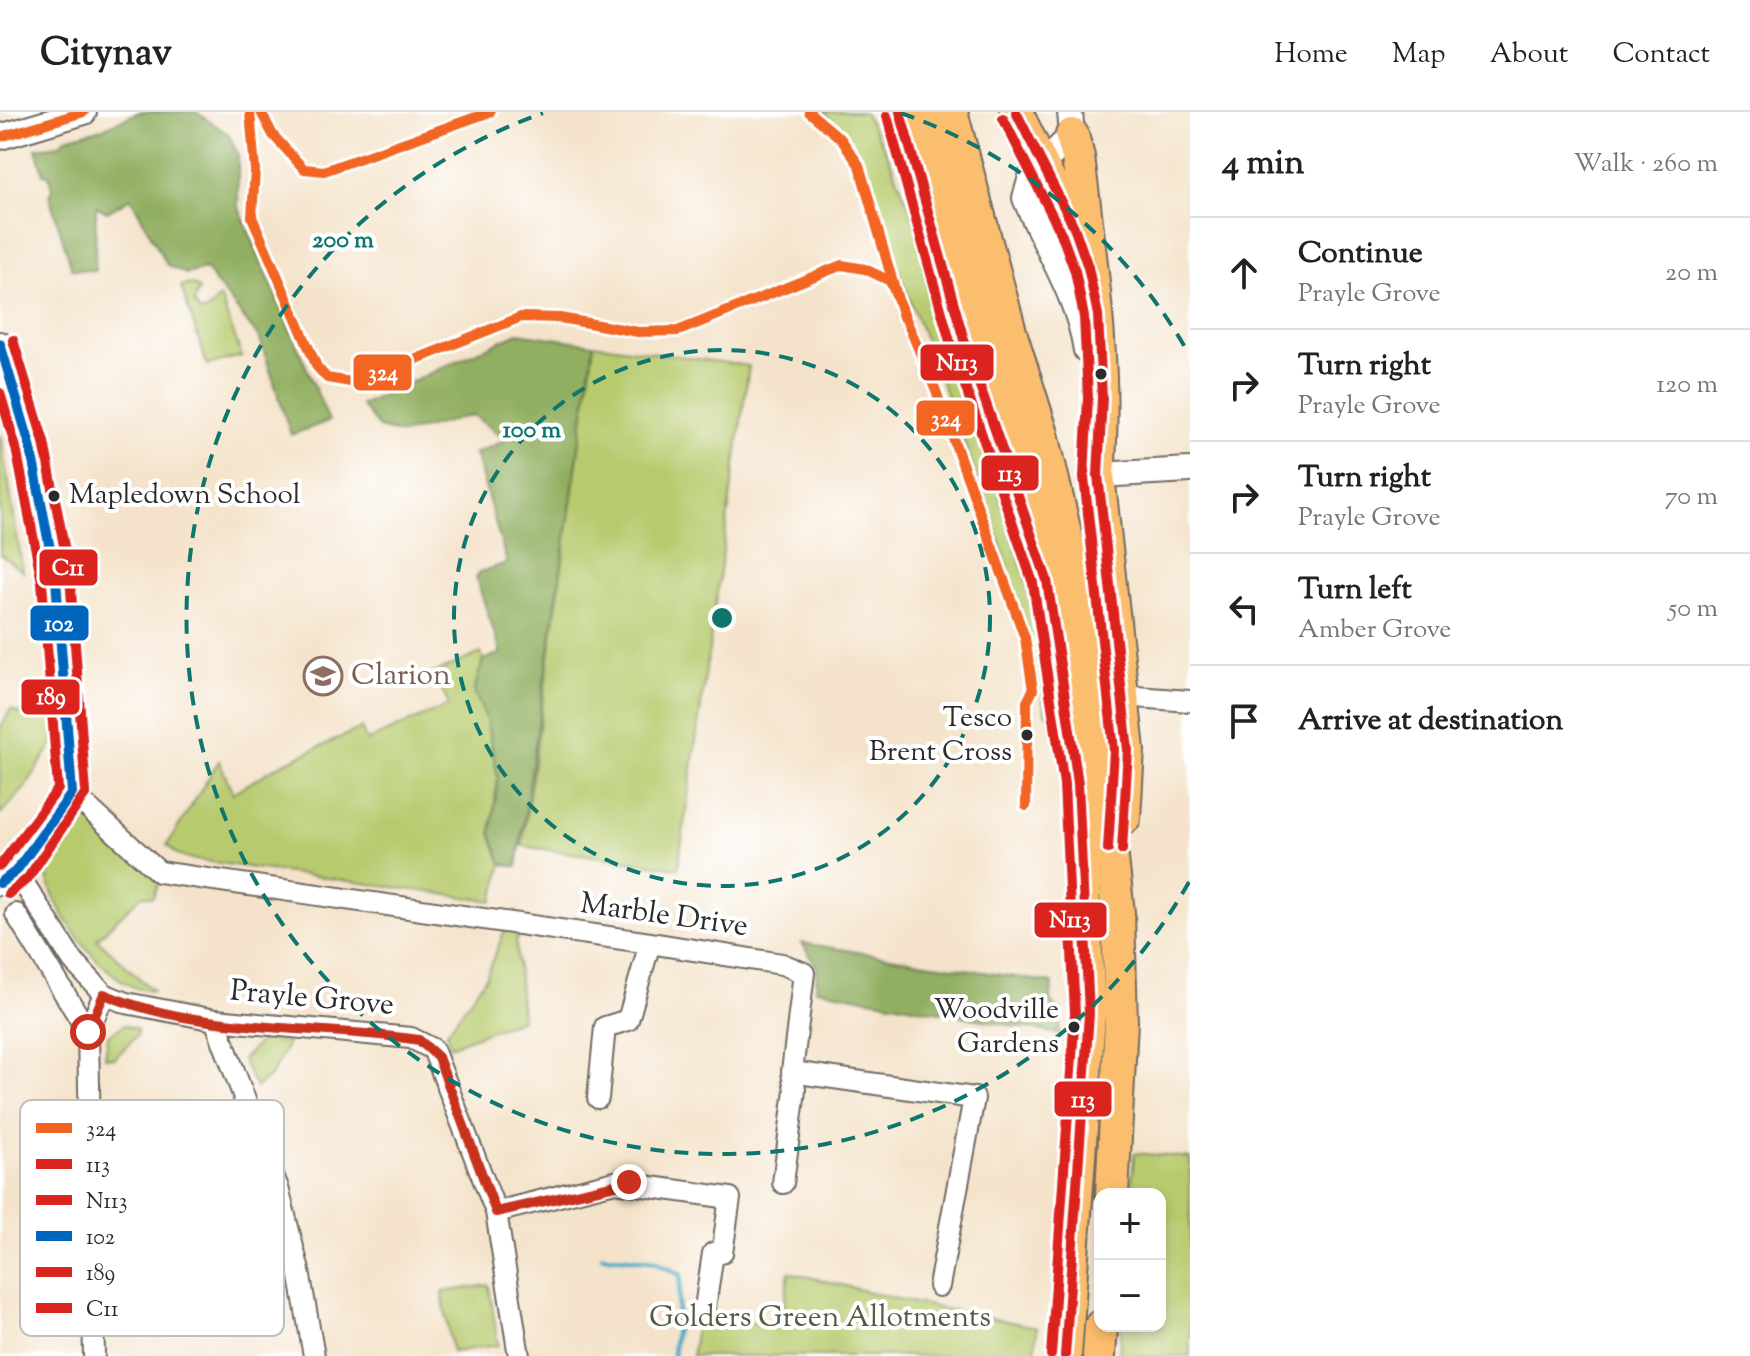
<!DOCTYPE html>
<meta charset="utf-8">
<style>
:root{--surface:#fff;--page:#f2f2f2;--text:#222;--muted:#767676;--line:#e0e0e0}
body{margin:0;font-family:"Sorts Mill Goudy",serif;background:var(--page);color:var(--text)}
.controls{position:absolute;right:24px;bottom:24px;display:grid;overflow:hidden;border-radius:16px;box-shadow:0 4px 12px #0003}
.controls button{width:72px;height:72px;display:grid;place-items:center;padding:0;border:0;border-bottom:2px solid var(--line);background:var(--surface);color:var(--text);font:40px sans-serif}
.stop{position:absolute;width:24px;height:24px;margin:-18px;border:6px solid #c8321e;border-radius:50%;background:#fff}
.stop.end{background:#c8321e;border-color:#fff;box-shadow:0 2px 8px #0008}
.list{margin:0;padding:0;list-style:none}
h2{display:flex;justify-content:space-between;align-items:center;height:104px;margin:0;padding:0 32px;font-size:34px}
h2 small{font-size:26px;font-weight:400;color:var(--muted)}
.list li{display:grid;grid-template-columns:52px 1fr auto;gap:24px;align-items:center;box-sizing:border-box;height:112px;padding:0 32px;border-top:2px solid var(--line)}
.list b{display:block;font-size:30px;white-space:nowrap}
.list p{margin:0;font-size:26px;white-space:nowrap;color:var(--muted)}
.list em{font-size:26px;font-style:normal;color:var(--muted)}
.icon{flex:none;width:44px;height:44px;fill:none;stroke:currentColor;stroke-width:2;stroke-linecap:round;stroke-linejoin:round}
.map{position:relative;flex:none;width:1190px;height:1244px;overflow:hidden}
header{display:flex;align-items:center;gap:48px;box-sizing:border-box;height:112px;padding:0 40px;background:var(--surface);border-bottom:2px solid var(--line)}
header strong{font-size:38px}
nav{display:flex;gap:44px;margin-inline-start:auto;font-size:28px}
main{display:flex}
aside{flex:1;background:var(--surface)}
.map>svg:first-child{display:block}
</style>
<header>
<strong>Citynav</strong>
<nav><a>Home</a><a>Map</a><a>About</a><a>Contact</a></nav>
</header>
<main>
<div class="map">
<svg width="1190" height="1244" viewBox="0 0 1190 1244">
<rect width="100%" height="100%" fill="#fff"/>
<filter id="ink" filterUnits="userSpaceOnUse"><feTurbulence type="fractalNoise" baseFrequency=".0125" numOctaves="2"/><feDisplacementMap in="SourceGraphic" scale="16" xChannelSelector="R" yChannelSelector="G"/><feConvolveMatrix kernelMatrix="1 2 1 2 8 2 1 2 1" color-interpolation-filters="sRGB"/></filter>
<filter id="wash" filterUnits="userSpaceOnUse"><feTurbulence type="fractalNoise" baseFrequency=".006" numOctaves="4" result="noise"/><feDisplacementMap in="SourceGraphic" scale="32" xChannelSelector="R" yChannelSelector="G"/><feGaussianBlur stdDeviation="1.8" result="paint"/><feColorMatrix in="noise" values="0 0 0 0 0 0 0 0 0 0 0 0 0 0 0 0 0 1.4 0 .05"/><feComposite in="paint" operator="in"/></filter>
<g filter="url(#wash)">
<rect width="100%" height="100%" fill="#f4e3ca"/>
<path fill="#b7cb6e" stroke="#717b4c" stroke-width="2" d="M823,0H864L886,39L911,99L1027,471L1050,603L1046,602C1016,452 957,311 902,168C880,109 872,43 823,0Z
M192,172L199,177L194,190L200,200L207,199L220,185L242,244L207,253L181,174Z
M594,232L749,254L678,756L522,734Z
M0,323L2,331L23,460L0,442Z
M481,541L483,548L474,579L486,607L498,665L491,721L502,752L493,789L196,748L178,743L167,733L219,649L233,681L278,654L361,616L367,629L449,593L434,561Z
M29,586L59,592L53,631L25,676L0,703V616L11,597L20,602Z
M77,695L160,768L153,785L142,783L97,827L153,879C110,882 41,789 46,748C48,730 66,709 77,695Z
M505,817L520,819L516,830L522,907L450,934L447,920L486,865Z
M124,913L137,917V923L115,946L105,945L108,923Z
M262,927L288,931L271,963L256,976L242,948Z
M1134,1041L1190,1046V1244H1119L1121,1214H1160V1082H1131Z
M789,1160L910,1190L1037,1215L1035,1244H692L697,1203L781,1214Z
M489,1173L498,1233L452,1240L442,1180Z"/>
<path fill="#91af61" stroke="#5e6d46" stroke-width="2" d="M139,0H196L228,22L238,42V94L329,309L291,323L260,227L205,157L186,162L167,153L131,86L107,100L96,94L95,159L72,157L49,83L52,79L49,63L43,62L36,36L59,33L66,26L103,16Z
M518,221L594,232L517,755L502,752L491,721L498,665L486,607L474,579L483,548L501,541L476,466L480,460L507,451L475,341L506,328L473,303L402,322L379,316L361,293Z
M802,831L1053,871L1050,890L1062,900L1059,922L816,877L817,855Z"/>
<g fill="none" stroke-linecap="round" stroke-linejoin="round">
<path stroke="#4aacc9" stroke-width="5" d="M602,1144L653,1149L681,1163L673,1244"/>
</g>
</g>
<g filter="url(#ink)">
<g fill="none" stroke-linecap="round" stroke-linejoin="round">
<defs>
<path id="minor" d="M1123,584L1190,589
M72,681L159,760L650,831L782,852L804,861L792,960L974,986L939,1174
M16,759L73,849L104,882L126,891L215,908L411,926L433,937L496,1100L519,1244
M16,802L88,920
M215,908L278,1076L299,1159L314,1244
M598,986L605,915L628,908L650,831
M783,1071L795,978L792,960
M496,1100L615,1070L730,1086L722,1141H713L704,1203
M94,1244L88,920L104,882"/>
<path id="tertiary" d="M1070,0L1072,23L1032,62L1025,86C1046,138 1077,181 1086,238
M0,25L84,0
M0,232L30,333L56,468L72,681L16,759L0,771
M1094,346L1098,363L1190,358"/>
<path id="trunk" d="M900,0L970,246
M925,0L1047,468L1078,671L1089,902L1065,1244
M951,0L1010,220L1042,322L1086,511L1118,801L1121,910L1112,1082
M1016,0L1078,128
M1072,23L1078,45C1091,150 1107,257 1098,363L1128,638L1124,706
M1099,1244L1101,1214"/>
</defs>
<use href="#minor" stroke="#716b63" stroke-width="24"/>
<use href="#tertiary" stroke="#716b63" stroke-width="28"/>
<use href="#trunk" stroke="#716b63" stroke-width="36"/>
<use href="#minor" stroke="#fff" stroke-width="20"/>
<use href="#tertiary" stroke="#fff" stroke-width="24"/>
<use href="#trunk" stroke="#fbbd6e" stroke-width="32"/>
<defs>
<path id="bus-1" d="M250,0L255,58L252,105L317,255L327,266L357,271L521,205L560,206L638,220L678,219L842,153L865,157L890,169L936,279L1025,526L1033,578L1027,590V632
M261,0L273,23L304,57L324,59L490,0
M809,0L841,27L859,53L903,205
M0,25L84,0
M1026,694L1027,590L1031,582"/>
<path id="bus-2" d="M900,0L964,228L1047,468L1078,671L1089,902L1065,1244
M1016,0L1074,115L1088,155L1098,203L1102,286L1098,363L1128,638L1122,738"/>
<path id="bus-3" d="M887,4L951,233L1033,471L1064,672L1075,902L1051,1243
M1003,6L1061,121L1075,159L1084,205L1088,286L1084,365L1114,638L1108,737"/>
<path id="bus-4" d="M0,232L30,333L56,468L72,681L16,759L0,771"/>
<path id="bus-5" d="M0,281L16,336L42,470L58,677L0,754"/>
<path id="bus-6" d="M8,782L27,767L86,681L70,465L44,330L13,228"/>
</defs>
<use href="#bus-1" stroke="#fff" stroke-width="16"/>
<use href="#bus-2" stroke="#fff" stroke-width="16"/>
<use href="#bus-3" stroke="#fff" stroke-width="16"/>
<use href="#bus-4" stroke="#fff" stroke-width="16"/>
<use href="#bus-5" stroke="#fff" stroke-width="16"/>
<use href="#bus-6" stroke="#fff" stroke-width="16"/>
<use href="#bus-1" stroke="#f26522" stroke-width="10"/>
<use href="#bus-2" stroke="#dc241f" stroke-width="10"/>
<use href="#bus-3" stroke="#dc241f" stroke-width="10"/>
<use href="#bus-4" stroke="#0065bd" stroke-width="10"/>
<use href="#bus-5" stroke="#dc241f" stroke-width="10"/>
<use href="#bus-6" stroke="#dc241f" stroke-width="10"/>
</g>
</g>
<g fill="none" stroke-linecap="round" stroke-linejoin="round" filter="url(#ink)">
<path stroke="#c8321e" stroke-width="10" d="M88,920L104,882C201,923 316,912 419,928L438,945L496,1100L629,1070"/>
</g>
<g fill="none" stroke="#0f766e" stroke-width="4" stroke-dasharray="14 10">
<circle cx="722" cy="506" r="268"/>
<path d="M1189 770A536 536 0 1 1 543 1M901 1A536 536 0 0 1 1189 242"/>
</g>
<defs>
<symbol id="school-ring" viewBox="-11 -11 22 22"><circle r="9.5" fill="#fff" stroke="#8d6e63" stroke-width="1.5"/><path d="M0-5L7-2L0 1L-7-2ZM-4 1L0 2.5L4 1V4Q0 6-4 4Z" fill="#8d6e63"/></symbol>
</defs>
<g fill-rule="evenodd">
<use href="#school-ring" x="301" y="542" width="44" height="44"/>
</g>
<g fill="#2b2b2b" stroke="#fff" stroke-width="3">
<circle cx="1101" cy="262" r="7"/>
<circle cx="54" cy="384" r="7"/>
<circle cx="1027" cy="623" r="7"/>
<circle cx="1074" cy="915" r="7"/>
</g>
<g text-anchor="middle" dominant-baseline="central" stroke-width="8" stroke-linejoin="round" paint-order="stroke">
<g font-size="28" fill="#2b2b2b" stroke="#fff" text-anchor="end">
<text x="69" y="384" text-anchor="start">Mapledown School</text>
<text x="1012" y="607">Tesco<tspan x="1012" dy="34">Brent Cross</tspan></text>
<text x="1059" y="899">Woodville<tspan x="1059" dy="34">Gardens</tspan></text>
</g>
<g font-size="30" fill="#785e54" stroke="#fff" text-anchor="start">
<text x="351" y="564">Clarion</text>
</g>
<g font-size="30" fill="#2b2b2b" stroke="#fff">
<text transform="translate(664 804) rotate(8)">Marble Drive</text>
<text transform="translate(312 887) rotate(5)">Prayle Grove</text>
</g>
<g font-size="30" fill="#555b3f" stroke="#fff">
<text x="820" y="1206">Golders Green Allotments</text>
</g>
</g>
<rect x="20" y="988" width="264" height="236" rx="12" fill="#fff" stroke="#bfbfbf" stroke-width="2"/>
<rect x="36" y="1011" width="36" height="10" fill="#f26522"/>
<rect x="36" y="1047" width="36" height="10" fill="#dc241f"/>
<rect x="36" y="1083" width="36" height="10" fill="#dc241f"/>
<rect x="36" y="1119" width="36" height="10" fill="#0065bd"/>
<rect x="36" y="1155" width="36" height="10" fill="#dc241f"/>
<rect x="36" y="1191" width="36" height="10" fill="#dc241f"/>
<g font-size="22" fill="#2b2b2b">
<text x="86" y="1024">324</text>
<text x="86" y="1060">113</text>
<text x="86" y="1096">N113</text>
<text x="86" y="1132">102</text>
<text x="86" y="1168">189</text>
<text x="86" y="1204">C11</text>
</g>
<circle cx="722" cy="506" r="12" fill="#0f766e" stroke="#fff" stroke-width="4"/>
<g font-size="24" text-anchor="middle" font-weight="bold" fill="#0f766e" stroke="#fff" stroke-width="8" stroke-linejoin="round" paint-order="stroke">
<text x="343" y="135">200 m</text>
<text x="532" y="325">100 m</text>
</g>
<g stroke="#fff" stroke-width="3">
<rect x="919" y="231" width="76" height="39" rx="8" fill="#dc241f"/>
<rect x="352" y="241" width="61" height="39" rx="8" fill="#f26522"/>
<rect x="915" y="287" width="61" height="38" rx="8" fill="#f26522"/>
<rect x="980" y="342" width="60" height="38" rx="8" fill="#dc241f"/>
<rect x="38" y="436" width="61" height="39" rx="8" fill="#dc241f"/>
<rect x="29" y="492" width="61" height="38" rx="8" fill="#0065bd"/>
<rect x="20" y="566" width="61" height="38" rx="8" fill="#dc241f"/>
<rect x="1033" y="789" width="75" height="38" rx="8" fill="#dc241f"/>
<rect x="1053" y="968" width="60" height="38" rx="8" fill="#dc241f"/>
</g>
<g font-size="22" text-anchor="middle" font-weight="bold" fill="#fff">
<text x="957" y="258">N113</text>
<text x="383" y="268">324</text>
<text x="946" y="314">324</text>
<text x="1010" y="369">113</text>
<text x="68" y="463">C11</text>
<text x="59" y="519">102</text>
<text x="51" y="592">189</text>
<text x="1070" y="815">N113</text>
<text x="1083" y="995">113</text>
</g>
</svg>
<div class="controls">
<button>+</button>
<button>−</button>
</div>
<div class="stop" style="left:88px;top:920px"></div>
<div class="stop end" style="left:629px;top:1070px"></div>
</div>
<aside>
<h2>4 min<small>Walk · 260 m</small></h2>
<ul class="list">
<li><svg class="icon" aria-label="ahead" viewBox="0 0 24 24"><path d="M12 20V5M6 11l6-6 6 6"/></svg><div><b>Continue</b><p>Prayle Grove</p></div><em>20 m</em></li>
<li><svg class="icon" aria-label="right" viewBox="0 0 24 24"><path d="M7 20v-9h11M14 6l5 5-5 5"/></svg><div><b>Turn right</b><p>Prayle Grove</p></div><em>120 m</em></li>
<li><svg class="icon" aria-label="right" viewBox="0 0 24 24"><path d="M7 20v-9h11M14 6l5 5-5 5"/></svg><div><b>Turn right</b><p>Prayle Grove</p></div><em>70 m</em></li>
<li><svg class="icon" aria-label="left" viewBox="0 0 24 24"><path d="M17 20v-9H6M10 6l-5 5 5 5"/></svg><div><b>Turn left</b><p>Amber Grove</p></div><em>50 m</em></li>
<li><svg class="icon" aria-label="arrive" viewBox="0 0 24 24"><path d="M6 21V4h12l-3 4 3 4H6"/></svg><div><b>Arrive at destination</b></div></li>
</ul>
</aside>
</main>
